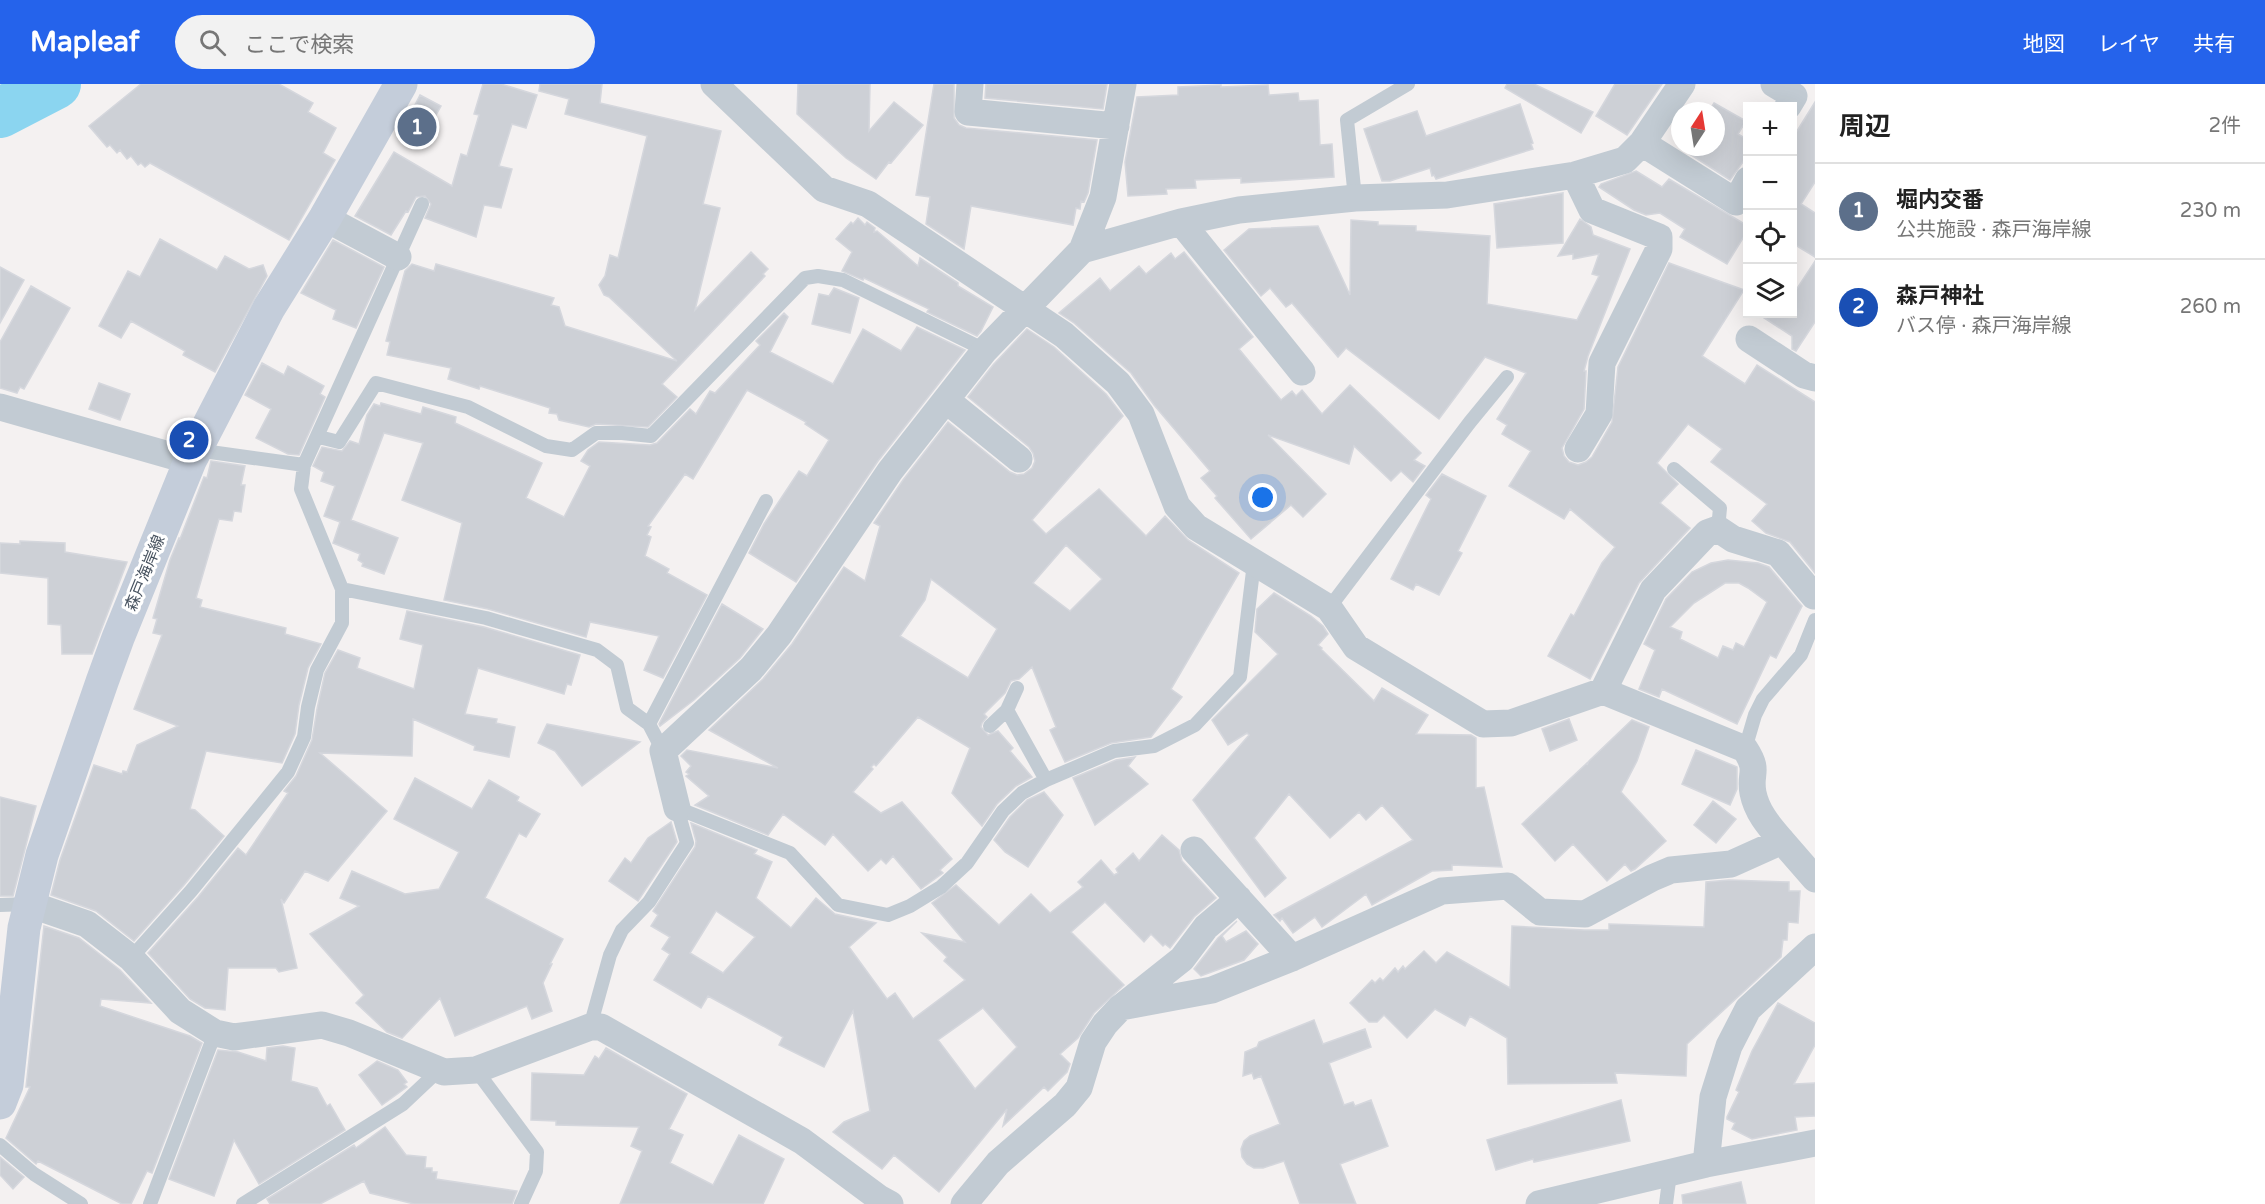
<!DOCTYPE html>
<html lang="ja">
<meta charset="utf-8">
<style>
:root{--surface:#fff;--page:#f2f2f2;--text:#222;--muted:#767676;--line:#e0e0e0;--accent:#2563eb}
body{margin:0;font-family:"Varela Round","Noto Sans JP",sans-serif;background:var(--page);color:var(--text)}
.controls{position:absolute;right:18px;top:18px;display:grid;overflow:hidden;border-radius:0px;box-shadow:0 6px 24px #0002}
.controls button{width:54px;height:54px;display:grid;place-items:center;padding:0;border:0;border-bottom:2px solid var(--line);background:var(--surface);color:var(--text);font:30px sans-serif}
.compass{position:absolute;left:1671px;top:18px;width:54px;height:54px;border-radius:50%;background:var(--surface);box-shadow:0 6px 24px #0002;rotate:12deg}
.you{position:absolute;left:1263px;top:414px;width:21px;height:21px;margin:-15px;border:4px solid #fff;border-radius:50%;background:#1a73e8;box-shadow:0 0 0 9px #1a73e833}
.badge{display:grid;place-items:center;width:39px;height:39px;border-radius:50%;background:var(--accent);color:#fff;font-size:20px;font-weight:700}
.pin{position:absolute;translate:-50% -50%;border:3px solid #fff;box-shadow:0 2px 6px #0006}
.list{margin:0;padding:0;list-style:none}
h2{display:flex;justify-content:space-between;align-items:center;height:78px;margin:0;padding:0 24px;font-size:26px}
h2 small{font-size:20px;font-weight:400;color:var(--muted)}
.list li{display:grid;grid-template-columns:39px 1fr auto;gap:18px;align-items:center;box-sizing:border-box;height:96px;padding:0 24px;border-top:2px solid var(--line)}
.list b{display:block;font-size:22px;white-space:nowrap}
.list p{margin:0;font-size:20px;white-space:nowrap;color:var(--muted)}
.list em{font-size:20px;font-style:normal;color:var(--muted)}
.icon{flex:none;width:33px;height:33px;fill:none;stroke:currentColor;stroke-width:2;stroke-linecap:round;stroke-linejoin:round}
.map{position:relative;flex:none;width:1815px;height:1120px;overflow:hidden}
header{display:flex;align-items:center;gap:36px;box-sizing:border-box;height:84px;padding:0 30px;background:var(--accent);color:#fff}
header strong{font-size:28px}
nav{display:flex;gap:33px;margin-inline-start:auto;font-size:21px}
.search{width:420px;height:54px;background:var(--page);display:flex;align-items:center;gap:15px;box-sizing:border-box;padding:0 21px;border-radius:33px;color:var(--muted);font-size:22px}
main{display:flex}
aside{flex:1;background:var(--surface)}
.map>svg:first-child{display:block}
</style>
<header>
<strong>Mapleaf</strong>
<div class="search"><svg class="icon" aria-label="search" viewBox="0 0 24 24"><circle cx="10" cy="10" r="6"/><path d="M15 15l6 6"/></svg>ここで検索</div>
<nav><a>地図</a><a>レイヤ</a><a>共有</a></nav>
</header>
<main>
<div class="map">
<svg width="1815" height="1120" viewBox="0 0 1815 1120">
<rect width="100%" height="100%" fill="#f4f1f1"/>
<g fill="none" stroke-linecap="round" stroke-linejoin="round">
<path stroke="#8bd5f0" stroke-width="50" d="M0,29L56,0"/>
</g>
<path fill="#cdd0d6" stroke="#d5d7dd" stroke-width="1.5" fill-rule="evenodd" d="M141,0H279L313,19L308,28L336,44L323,69L335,76L289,156L150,79L145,83L141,79L138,81L131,72L127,75L120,66L117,69L110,61L107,63L89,42Z
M483,0H501L537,11L526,44L512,40L499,82L512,85L501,124L484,121L476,153L425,134L431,120L425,112L416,113L408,128L406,127L391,151L355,132L394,68L452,102L461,70L467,72L479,31L474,30Z
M540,0H602L600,19L721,47L703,120L720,124L695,226L751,168L768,185L763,190L765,192L662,300L677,313L648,343L596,340L589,343L559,336L557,330L549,329L550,324L480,302L479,305L448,295L451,284L387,271L390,258L386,257L405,187L412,180L434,187L436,180L554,214L551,221L559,223L565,242L677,277L609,213L604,211L599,201L605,192L610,171L618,174L647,52L565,30L569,15L539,7Z
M798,0H870L869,47L894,18L923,41L891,79L889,78L876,95L846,74L797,30Z
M934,0H954V34L959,41L966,44L1097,56L1088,109L1084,118L1081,117L1080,125L1076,124L1073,141L971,122L964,165L926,140L930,113L916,111Z
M986,0H1107L1103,25L985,14Z
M1507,0H1534L1593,28L1581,49L1505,4Z
M1615,0H1662L1627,51L1596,32Z
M1221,1V3L1268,1L1269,11L1298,9L1299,17L1318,16L1320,61L1332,60L1334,93L1241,99V94L1195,96L1196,104L1166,105L1167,110L1128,112L1125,78L1137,13L1178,11V3Z
M420,11L441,22L417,65L398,54Z
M1815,18V98L1801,120L1815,129V173L1792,159V55Z
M1714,19L1746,37L1738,50L1748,56V71L1730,96L1685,67L1688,63H1716V27H1709Z
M1520,20L1533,59L1531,60L1533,65L1436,95L1434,91L1432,92L1430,84L1390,97H1382L1364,45L1417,27L1426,52Z
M1636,87L1662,103L1669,95L1748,142V146L1727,180L1680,153L1685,145L1660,129L1646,131L1634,126L1599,103L1601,100Z
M1563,109V159L1497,164L1494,120Z
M858,134L865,141L867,138L875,144L874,148L877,147L918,182L920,174L958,199V202L993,223L981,247L977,252L927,228L929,225L864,194L863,196L842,187L852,168L836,155L851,138L853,140Z
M1580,135L1591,143L1593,151L1630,165L1588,272L1584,287H1586L1584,325L1562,364L1564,372L1569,378L1578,381L1586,378L1592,373L1612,338L1618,283L1669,179L1744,206L1702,272L1745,300L1757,281L1815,318V489L1790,458L1766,449L1752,437L1767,420L1711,378L1722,365L1688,340L1657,379L1678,400L1660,419L1690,444L1639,499L1590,595L1548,572L1571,530L1574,532L1602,479L1615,463L1570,425L1564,435L1509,402L1531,367L1502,350L1507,341L1497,335L1526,289L1485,273L1439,335L1346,264L1338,273L1292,219L1286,223L1270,204L1261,212L1224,166L1249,145L1318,142L1350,211L1351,136L1378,138V141L1416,142V147L1490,152L1487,220L1577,236L1599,192L1592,190L1599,170L1573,175V170L1558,172Z
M160,155L217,186L225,172L249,185L263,181L267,192L215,288L183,271L185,267L131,237L121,254L99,242L128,187L140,193Z
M333,156L384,183L356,244L333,235L336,226L301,209Z
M1184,168L1253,253L1239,265L1281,316L1292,307L1296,312L1302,306L1322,330L1350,301L1421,369L1414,376L1425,382L1413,398L1401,387L1391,397L1354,362L1349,380L1268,351L1326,410L1303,433L1291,421L1251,455L1215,414L1217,412L1201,394L1210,387L1154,321L1131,289L1074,239L1059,229L1100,194L1110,207L1139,182L1146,190L1171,169L1175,175Z
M1815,177V238L1796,267L1792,265V252L1758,230H1792V212Z
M0,183L24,196L0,239Z
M31,202L70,224L24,305L20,303L17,309L0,304V258Z
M834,204L859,214L850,249L812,240L819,210L829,212Z
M784,229L788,233L770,268L833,300L863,245L901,267L917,243L965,266L878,377L796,498L749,469L764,440L799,387L807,392L829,356L805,340L806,338L747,306L693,395L685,390L648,442L651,443L647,451L651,453L645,472L669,485L667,489L707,511L663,594L644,586L659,552L590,538L586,553L488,525L444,516L462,439L402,416L423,359L384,349L351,436L398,454L384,490L362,482L363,479L358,476L360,470L333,459L340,438L324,432L335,402L321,397L324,388L313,382L322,363L342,367L350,357L359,360L367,331L374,320L380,322L381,319L421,330L423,323L456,333L455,339L542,379L526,414L564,433L590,382L581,377L588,366L599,358L650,361L657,359L690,325L696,330L710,307L715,309L760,261L756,257Z
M1027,245L1054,263L1106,310L1123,332L1032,436L1046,450L1099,405L1146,452L1165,432L1188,456L1239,489L1171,605L1182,613L1151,653L1111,659L1065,678L1050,646L1056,643L1032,583L1019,595L1011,597L1005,609L984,630L987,633L982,639L981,643L988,651L998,647L1013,664L1010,667L1032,693L1016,702L997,720L982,742L952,709L970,664L918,633L876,682L874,680L871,683L873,685L853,708L881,729L902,718L952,775L940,786L943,789L921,805L893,772L886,780L881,775L868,787L833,750L825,761L783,730L768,751L695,721L709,712L686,692L689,690L686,688L691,682L681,672L687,666L778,684L709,646L763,595L792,560L844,483L865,497L880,442L874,439L903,396L948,338L1010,388L1017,391L1024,390L1032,384L1035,377L1033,369L1029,363L968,313L993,281ZM1066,461L1102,495L1070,527L1033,499ZM931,495L997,545L968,594L900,552L925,516Z
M262,279L284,291L288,282L324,302L320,310L325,313L299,371L288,370L256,354L271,325L245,311Z
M99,299L130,310L120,336L89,325Z
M211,377L245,382L241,401H245L241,428L234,427L232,437L219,435L196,514L202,516L200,523L286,544L285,550L321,560L308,584L299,621L295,650L282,679L206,667L190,725L195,726L224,752L184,801L134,857L96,827L51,811L60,776L94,681L122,690L123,687L127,688L137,661L178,642L134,625L162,551L153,549L157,535L153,534L170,476L179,454L180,455L204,393L207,394Z
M1442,390L1486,412L1458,467L1462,469L1439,511L1416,500L1413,506L1391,495L1431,415L1426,411Z
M20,457L65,459V468L127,478L92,570H62L61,541L48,540V494L0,489V459L20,460Z
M1728,476L1758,479L1769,483L1802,522L1776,574L1770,571L1737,640L1662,605L1659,613L1639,605L1655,566L1644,560L1666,515L1692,488L1711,479ZM1725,499H1739L1748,504L1767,518L1744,563L1736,559L1733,566L1723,562L1718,574L1680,555L1682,548L1670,543L1694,519Z
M1274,509L1311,532L1323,542L1328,550L1318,561L1322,564L1321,565L1374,617L1382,604L1428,631L1416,650L1471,651L1476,654V704L1484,703L1502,783L1452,781V786L1432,787L1372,821L1366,810L1322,843L1315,833L1293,849L1282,834L1280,837L1274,831L1413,756L1382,721L1366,736L1359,728L1330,754L1289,710L1254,754L1286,794L1265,813L1193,716L1249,651L1247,649L1228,661L1212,636L1278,570L1255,548L1257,525Z
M722,520L763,545L740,574L694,616L660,642L659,640Z
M407,527L484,543L580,571L571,601L567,600L564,610L478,584L465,630L497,635L496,639L515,643L509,673L474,666L475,662L413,635L412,672L320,669L387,727L328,797L305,787L284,819L281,815L297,884L279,888L276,884H228L225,926L205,924L190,915L148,869L198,813L238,764L246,771L288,709L284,707L296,692L312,656L317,625L325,589L338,566L360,574L357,584L414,605L423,561L400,555Z
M1569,635L1577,656L1550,667L1542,645Z
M1632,636L1649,643L1637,677L1621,708L1666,757L1635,785L1631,787L1625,780L1607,797L1573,760L1555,777L1522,740L1587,679V681L1589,677Z
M547,640L640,658L582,702L555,667L538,659Z
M1696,666L1737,683V705L1730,721L1682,700Z
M1135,673L1128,682L1148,700L1095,741L1073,694L1116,676Z
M415,694L472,725L489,696L519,713L517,717L540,730L526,753L519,749L485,814L563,855L550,880H552L543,899L552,927L532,935L527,922L455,952L440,914L402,954L387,948L356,919L364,911L310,850L359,822L340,814L352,787L405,810L439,805L459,768L394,735Z
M1044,708L1063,731L1028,783L1005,768L994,756L1010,733L1027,716Z
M0,713L36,722L13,812H0Z
M1713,717L1736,735L1716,759L1694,741Z
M671,738L677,758L638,817L609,797L625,774L631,779L648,754Z
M691,739L757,766L754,770L772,778L756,814L791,844L816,814L835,830L876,839L849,863L887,915L895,909L913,935L965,896L944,877L947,873L922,849L965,858L932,819L956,801L999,841L1031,810L1050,829L1083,803L1078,798L1101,776L1114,791L1118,789L1116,785L1133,769L1139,777L1162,751L1179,766L1182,777L1216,814L1194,833L1170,864L1165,860L1163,862L1151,850L1144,858L1105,818L1071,848L1124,901L1094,929L1078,954L1060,970L1070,980L1067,988L1048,1007L1044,1003L1003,1042L1007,1025L939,1108L894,1071L882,1085L833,1048L844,1038L870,1027L853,927L824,983L779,961L783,953L708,912L701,924L654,896L670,870L662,865L670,853L651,842L658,831L653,827L695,763L696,757ZM716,827L755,853L723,889L690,869ZM983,924L1017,963L975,1005L938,956Z
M1729,796L1789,798V807H1800L1798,839L1788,838L1787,856H1783L1781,873L1687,960L1686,992L1615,989L1617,999L1508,1000L1507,954L1470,932L1465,942L1435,925L1407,954L1384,931L1377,938H1369L1350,919L1372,896L1375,899L1380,894L1383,897L1395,884L1398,888L1403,882L1405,885L1424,867L1436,879L1447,868L1510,904L1512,842L1584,846H1609V840L1704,843L1706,798Z
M1237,837L1222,852L1226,858L1246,847L1258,860L1244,876L1201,892L1194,885L1218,854Z
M44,842L79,854L120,886L151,919L101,915L100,922L190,952L202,959L152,1089L147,1087L131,1120H122L38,1077L36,1080L6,1054L30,1003H26Z
M1778,919L1815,939V961L1794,1000L1815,999V1032L1795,1033L1797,1046L1752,1055L1732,1045L1735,1039L1727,1035V1033L1739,1008L1736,1006L1752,967Z
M1314,936L1323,960L1365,945L1371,963L1329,979L1344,1021L1353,1018L1355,1022L1371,1016L1388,1062L1340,1080L1356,1120H1300L1284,1077L1263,1084H1254L1247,1080L1242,1073L1241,1065L1244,1057L1250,1052L1280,1040L1261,992L1254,995L1252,989L1243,992L1245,968L1257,963L1259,958Z
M283,962L295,964L291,997L317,1004L327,1022L330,1020L345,1046L259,1100L234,1056L214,1112L169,1095L218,966L238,968L266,977L267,964Z
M606,964L687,1010L669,1045L683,1051L670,1079L713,1101L739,1051L784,1075L763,1120H620L642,1067L631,1062L639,1043L556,1041V1037L531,1036L532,989L584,991L595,972L599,975Z
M377,977L398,986L407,998L404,1000L407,1003L382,1021L359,991Z
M1621,1016L1630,1057L1534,1078L1533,1075L1496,1086L1487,1056Z
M385,1043L406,1071L426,1073L425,1084H432V1088H437L436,1095L517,1107L512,1120H414L370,1109L364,1097L320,1120H270L267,1115L354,1061L356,1064Z
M0,1073L24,1093L13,1105L0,1091Z
M1741,1098L1746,1120H1683L1682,1111Z"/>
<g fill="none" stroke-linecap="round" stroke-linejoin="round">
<path stroke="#c2cbd3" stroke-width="14" d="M1355,114L1347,36L1408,0
M319,353L339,358L376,299L468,323L546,362L572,366L596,349H622L651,352L805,194L818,192L843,196L985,266
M196,366L304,381
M1674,385L1720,424L1718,445
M342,505L486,534L597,566L617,581L627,624L649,640L663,667
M1329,524L1470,338L1507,293
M649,640L766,417
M990,642L1007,626L1017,604
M1745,665L1755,631L1763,615L1801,571L1815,536
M1046,696L1114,667L1154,662L1195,641L1240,593L1254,479
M677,724L790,769L838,821L888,831L910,822L941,803L967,779L1003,727L1022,709L1046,696L1007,626
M0,821L29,820
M131,874L191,807L288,688L304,653L308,623L317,586L342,539V505L301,405L304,381L422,120
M590,943L610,871L622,846L649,818L687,759L677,724
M476,986L537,1068L536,1087L521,1120
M0,1061L34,1090L81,1120
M150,1120L215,949
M243,1120L403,1020L438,987
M1666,1120L1670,1089"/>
<path stroke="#c2cbd3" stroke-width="27" d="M714,0L824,105L868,120L1064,251L1118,299L1141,330L1177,422L1196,443L1329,524L1356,563L1483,640L1511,639L1603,607L1653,506L1707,449L1718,445L1733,455L1778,469L1814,512L1815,511
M970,0L968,28L1116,42
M1774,0L1794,12L1788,22
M1642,59L1736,118L1748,96
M1575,91L1592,126L1659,153V165L1602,279L1599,330L1578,365
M325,134L398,173
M1181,138L1302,288
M1082,166L1103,113L1123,0
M1749,255L1804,291L1815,294
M946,316L1019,375
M0,323L190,377
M1603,607L1745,665C1760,688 1749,688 1753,709C1757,729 1770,743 1782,757
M677,724L663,667L751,585L779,551L890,387L985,266L1082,166L1181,138L1239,126L1355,114L1447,111L1575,91L1625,76L1642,59L1682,0
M1194,766L1292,874
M29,820L87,840L131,874L180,927L215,949L234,953L322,941L349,949L444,988L476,986L590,943H601L802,1057L879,1114L890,1120
M1124,921L1182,875L1206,843L1239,815
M1706,1080L1713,1013L1729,962L1748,925L1815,863
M964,1120L998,1079L1065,1021L1079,1004L1093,958L1105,940L1121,923L1212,906L1292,874L1442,807L1508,802L1540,828L1585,830L1652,794L1671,786L1731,780L1782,757L1815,795
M1539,1120L1706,1080L1815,1059"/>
<path stroke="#c4cdda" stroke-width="33" d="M0,1019L7,1001L24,844L42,771L102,598L118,554L190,377L269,224L325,134L401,0"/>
</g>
<g text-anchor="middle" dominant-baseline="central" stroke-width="6" stroke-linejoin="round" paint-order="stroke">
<g font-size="16" fill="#485360" stroke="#fff">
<text transform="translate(145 489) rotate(-68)">森戸海岸線</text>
</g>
</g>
</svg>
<div class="controls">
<button>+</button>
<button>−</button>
<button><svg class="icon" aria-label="locate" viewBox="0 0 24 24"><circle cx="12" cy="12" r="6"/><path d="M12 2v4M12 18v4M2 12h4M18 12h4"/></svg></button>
<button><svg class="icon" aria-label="layers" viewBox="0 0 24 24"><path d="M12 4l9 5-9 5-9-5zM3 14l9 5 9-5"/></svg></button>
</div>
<svg class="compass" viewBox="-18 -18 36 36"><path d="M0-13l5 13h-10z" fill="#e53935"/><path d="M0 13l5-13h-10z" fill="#767676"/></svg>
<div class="you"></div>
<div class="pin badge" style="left:417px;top:43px;background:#5c6f8a">1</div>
<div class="pin badge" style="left:189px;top:356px;background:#1a4fb4">2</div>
</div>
<aside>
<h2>周辺<small>2件</small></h2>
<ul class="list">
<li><span class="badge" style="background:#5c6f8a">1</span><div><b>堀内交番</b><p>公共施設 · 森戸海岸線</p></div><em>230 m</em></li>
<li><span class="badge" style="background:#1a4fb4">2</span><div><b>森戸神社</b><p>バス停 · 森戸海岸線</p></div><em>260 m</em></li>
</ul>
</aside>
</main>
